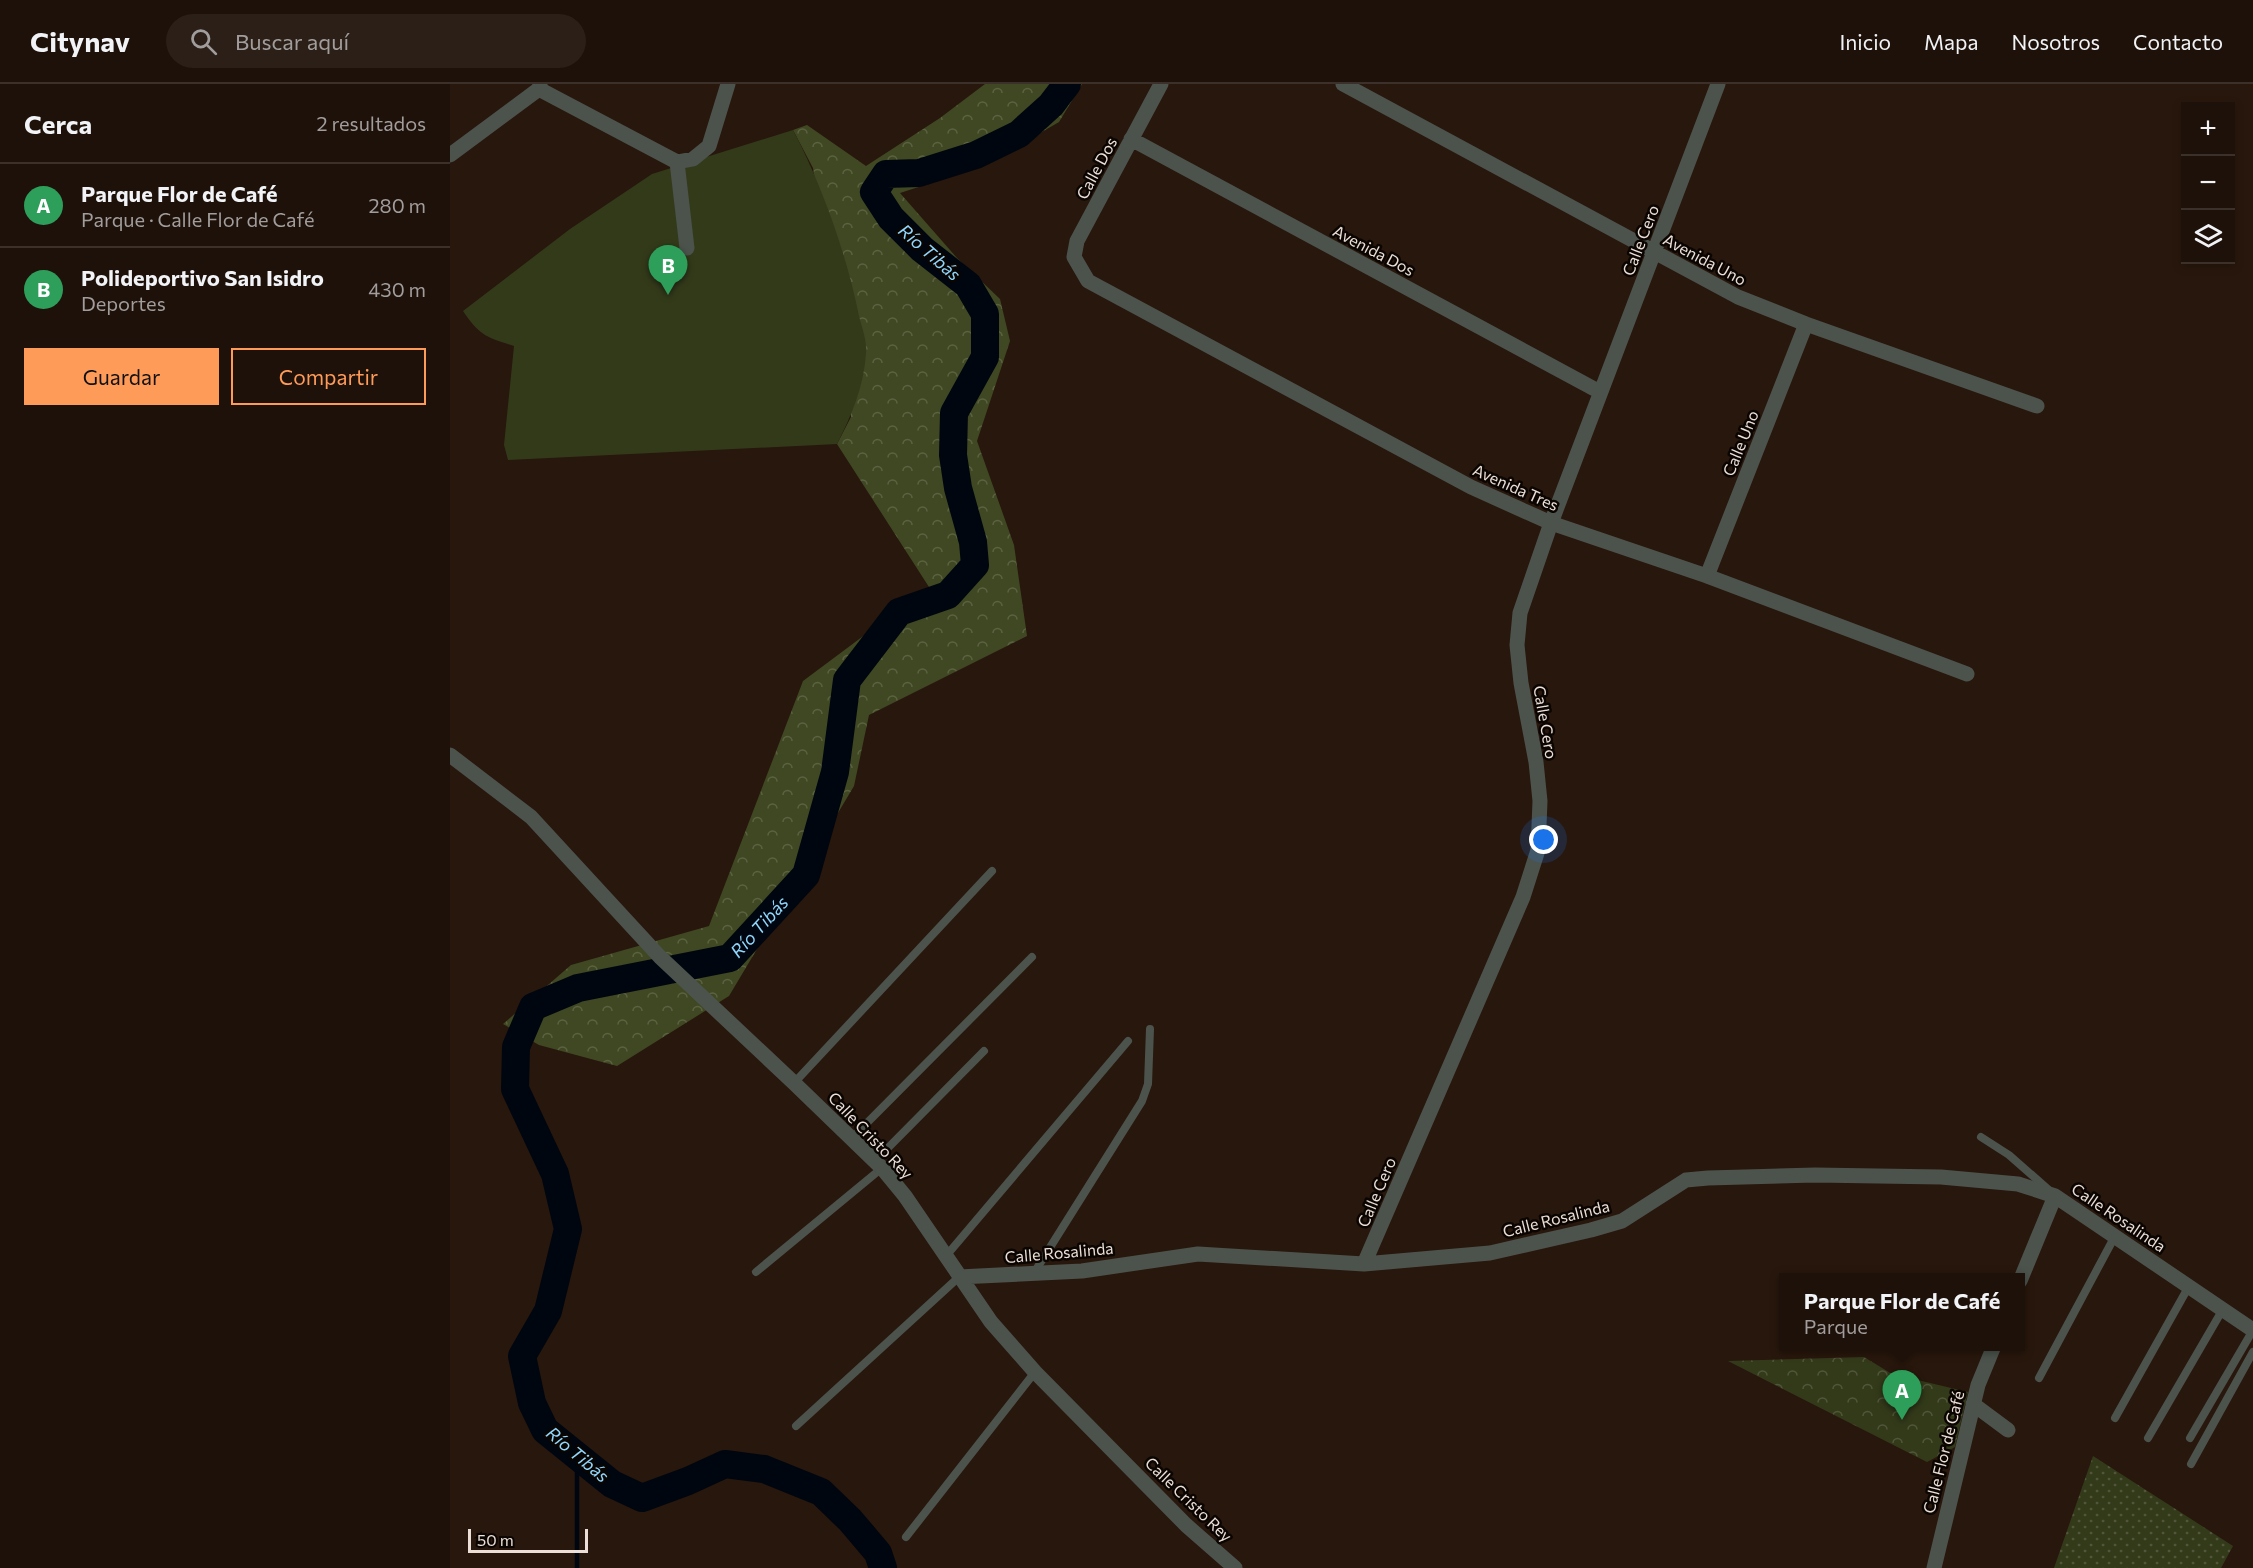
<!DOCTYPE html>
<html lang="es">
<meta charset="utf-8">
<style>
:root{--surface:#1e1109;--page:#2b1f17;--text:#f1f3f6;--muted:#a19d9c;--line:#3c312a;--accent:#fe9b59}
body{margin:0;font-family:Commissioner,sans-serif;background:var(--page);color:var(--text)}
.controls{position:absolute;right:18px;top:18px;display:grid;overflow:hidden;border-radius:0px;box-shadow:0 3px 9px #0003}
.controls button{width:54px;height:54px;display:grid;place-items:center;padding:0;border:0;border-bottom:2px solid var(--line);background:var(--surface);color:var(--text);font:30px sans-serif}
.scale{position:absolute;left:18px;bottom:15px;width:120px;box-sizing:border-box;padding-left:6px;border:3px solid #ebdfd7;border-top:0;font-size:16px;line-height:21px;white-space:nowrap;color:#ebdfd7;-webkit-text-stroke:4px #0b0502;paint-order:stroke}
.you{position:absolute;left:1094px;top:756px;width:21px;height:21px;margin:-15px;border:4px solid #fff;border-radius:50%;background:#1a73e8;box-shadow:0 0 0 9px #1a73e833}
.badge{display:grid;place-items:center;width:39px;height:39px;border-radius:50%;background:var(--accent);color:#fff;font-size:20px;font-weight:700}
.pin{position:absolute;translate:-50% -50px;filter:drop-shadow(0 2px 3px #0008)}
.pin::after{content:'';position:absolute;top:32px;width:21px;height:18px;background:inherit;clip-path:polygon(0 0,100% 0,50% 100%)}
.popup{position:absolute;left:1329px;top:1189px;width:246px;height:78px;box-sizing:border-box;display:grid;place-content:center;border-radius:0px;background:var(--surface);filter:drop-shadow(0 2px 4px #0005);font-size:20px;white-space:nowrap;color:var(--muted)}
.popup b{font-size:22px;color:var(--text)}
.popup::after{content:'';position:absolute;left:50%;top:100%;margin-left:-12px;border:12px solid transparent;border-top-color:var(--surface)}
.list{margin:0;padding:0;list-style:none}
h2{display:flex;justify-content:space-between;align-items:center;height:78px;margin:0;padding:0 24px;font-size:26px}
h2 small{font-size:20px;font-weight:400;color:var(--muted)}
.list li{display:grid;grid-template-columns:39px 1fr auto;gap:18px;align-items:center;box-sizing:border-box;height:84px;padding:0 24px;border-top:2px solid var(--line)}
.list b{display:block;font-size:22px;white-space:nowrap}
.list p{margin:0;font-size:20px;white-space:nowrap;color:var(--muted)}
.list em{font-size:20px;font-style:normal;color:var(--muted)}
.actions{display:flex;gap:12px;padding:18px 24px}
.actions a{flex:1;padding:14px 0;border:2px solid var(--accent);border-radius:0px;text-align:center;font-size:21px;color:var(--accent)}
.actions .main{background:var(--accent);color:#111}
.icon{flex:none;width:33px;height:33px;fill:none;stroke:currentColor;stroke-width:2;stroke-linecap:round;stroke-linejoin:round}
.map{position:relative;flex:none;width:1803px;height:1484px;overflow:hidden}
header{display:flex;align-items:center;gap:36px;box-sizing:border-box;height:84px;padding:0 30px;background:var(--surface);border-bottom:2px solid var(--line)}
header strong{font-size:28px}
nav{display:flex;gap:33px;margin-inline-start:auto;font-size:21px}
.search{width:420px;height:54px;background:var(--page);display:flex;align-items:center;gap:15px;box-sizing:border-box;padding:0 21px;border-radius:33px;color:var(--muted);font-size:22px}
main{display:flex}
aside{flex:1;background:var(--surface)}
.map>svg:first-child{display:block}
</style>
<header>
<strong>Citynav</strong>
<div class="search"><svg class="icon" aria-label="search" viewBox="0 0 24 24"><circle cx="10" cy="10" r="6"/><path d="M15 15l6 6"/></svg>Buscar aquí</div>
<nav><a>Inicio</a><a>Mapa</a><a>Nosotros</a><a>Contacto</a></nav>
</header>
<main>
<aside>
<h2>Cerca<small>2 resultados</small></h2>
<ul class="list">
<li><span class="badge" style="background:#2e9e5b">A</span><div><b>Parque Flor de Café</b><p>Parque · Calle Flor de Café</p></div><em>280 m</em></li>
<li><span class="badge" style="background:#2e9e5b">B</span><div><b>Polideportivo San Isidro</b><p>Deportes</p></div><em>430 m</em></li>
</ul>
<div class="actions"><a class="main">Guardar</a><a>Compartir</a></div>
</aside>
<div class="map">
<svg width="1803" height="1484" viewBox="0 0 1803 1484">
<defs>
<pattern id="grass-dots" width="8" height="8" patternUnits="userSpaceOnUse" patternTransform="scale(1.5)"><rect width="8" height="8" fill="#333a1a"/><path d="M2 2h.1M6 6h.1" fill="none" stroke="#51563b" stroke-width="1.8" stroke-linecap="round"/></pattern>
<pattern id="forest-crowns" width="20" height="18" patternUnits="userSpaceOnUse" patternTransform="scale(1.5)"><rect width="20" height="18" fill="#3f4822"/><path d="M2 6a3 3 0 1 1 6 0M12 15a3 3 0 1 1 6 0" fill="none" stroke="#5b6241"/></pattern>
<pattern id="park-crowns" width="20" height="18" patternUnits="userSpaceOnUse" patternTransform="scale(1.5)"><rect width="20" height="18" fill="#333a1a"/><path d="M2 6a3 3 0 1 1 6 0M12 15a3 3 0 1 1 6 0" fill="none" stroke="#51563b"/></pattern>
</defs>
<rect width="100%" height="100%" fill="#28170c"/>
<path fill="url(#grass-dots)" d="M1643,1372L1783,1462L1771,1484H1604Z"/>
<path fill="url(#forest-crowns)" d="M535,0H632L609,38L533,82L450,109L507,174L550,215L560,257L527,357L564,461L577,552L419,631L404,702L279,912L167,982L89,961L53,940L121,881L259,842L353,597L479,503L387,360L401,333L363,84L343,46L357,41L416,82L490,34Z"/>
<path fill="url(#park-crowns)" d="M1414,1273L1442,1290L1518,1308L1505,1363L1477,1378L1278,1277Z"/>
<path fill="#333a1a" d="M343,46C372,101 397,172 409,232C412,244 417,257 416,269C414,301 402,331 387,360L58,376L54,361L64,262C36,253 30,252 13,227L120,145L202,90Z"/>
<g fill="none" stroke-linecap="round" stroke-linejoin="round">
<path stroke="#00060f" stroke-width="4.5" d="M127,1484V1373"/>
<path stroke="#00060f" stroke-width="28" id="s1" d="M433,1484L428,1469L400,1436L371,1408L314,1385L275,1380L238,1397L192,1414L162,1400L95,1346L82,1319L72,1272L98,1227L118,1145L105,1090L65,1005L66,963L83,923L128,904L280,874L356,791L385,688L397,596L449,528L498,511L525,481L523,458L508,404L503,371L504,329L535,273V230L518,201L472,165L441,134L424,108L436,90L469,89L526,71L569,50L601,21L617,0"/>
<path stroke="#4c534c" stroke-width="8" d="M344,999L542,787
M1531,1053L1559,1071L1600,1107
M402,1054L582,873
M425,1077L534,967
M496,1172L678,957
M306,1188L432,1084
M584,1189L692,1017L698,1000L700,945
M1589,1294L1665,1152
M1665,1334L1739,1202
M346,1342L509,1193
M1698,1354L1773,1225
M1740,1354L1803,1246
M1741,1380L1803,1268
M456,1453L585,1288"/>
<path stroke="#4c534c" stroke-width="15" d="M711,0L627,157L624,173L638,197L1021,403L1101,439L1257,492L1517,590
M893,0L1288,213L1356,240L1587,322
M89,5L227,78L243,75L259,62L278,0
M681,55L1150,308
M0,71L89,5L90,0
M227,78L237,164
M1257,492L1356,240
M0,671L81,733L210,873L344,999L432,1084L455,1112L541,1238L585,1288L736,1441L785,1484
M914,1180L1073,813L1088,766L1090,717L1086,678L1071,599L1067,561L1070,529L1101,439L1268,0
M509,1193L632,1187L748,1170L914,1180L1040,1169L1141,1146L1172,1137L1236,1096L1258,1094L1365,1091L1491,1093L1568,1100L1605,1112L1803,1246
M1570,1197L1605,1112
M1523,1320L1558,1346
M1484,1484L1528,1301L1544,1262"/>
</g>
<g text-anchor="middle" dominant-baseline="central" stroke-width="5" stroke-linejoin="round" paint-order="stroke">
<g font-size="16" fill="#ebdfd7" stroke="#0b0502">
<text transform="translate(646 84) rotate(-62)">Calle Dos</text>
<text transform="translate(1190 156) rotate(-69)">Calle Cero</text>
<text transform="translate(924 166) rotate(28)">Avenida Dos</text>
<text transform="translate(1255 175) rotate(28)">Avenida Uno</text>
<text transform="translate(1290 359) rotate(-68)">Calle Uno</text>
<text transform="translate(1066 403) rotate(24)">Avenida Tres</text>
<text transform="translate(1096 638) rotate(80)">Calle Cero</text>
<text transform="translate(421 1051) rotate(46)">Calle Cristo Rey</text>
<text transform="translate(926 1108) rotate(-67)">Calle Cero</text>
<text transform="translate(1669 1133) rotate(34)">Calle Rosalinda</text>
<text transform="translate(1106 1134) rotate(-14)">Calle Rosalinda</text>
<text transform="translate(609 1168) rotate(-5)">Calle Rosalinda</text>
<text transform="translate(1493 1368) rotate(-76)">Calle Flor de Café</text>
<text transform="translate(739 1415) rotate(44)">Calle Cristo Rey</text>
</g>
<g font-size="18" font-style="italic" fill="#8fd7fd" stroke="#0b0502">
<text transform="translate(480 168) rotate(41)">Río Tibás</text>
<text stroke="none"><textPath href="#s1" startOffset="1106">Río Tibás</textPath></text>
<text transform="translate(128 1370) rotate(40)">Río Tibás</text>
</g>
</g>
</svg>
<div class="controls">
<button>+</button>
<button>−</button>
<button><svg class="icon" aria-label="layers" viewBox="0 0 24 24"><path d="M12 4l9 5-9 5-9-5zM3 14l9 5 9-5"/></svg></button>
</div>
<div class="scale">50 m</div>
<div class="you"></div>
<div class="pin badge" style="left:1452px;top:1336px;background:#2e9e5b">A</div>
<div class="popup"><b>Parque Flor de Café</b>Parque</div>
<div class="pin badge" style="left:218px;top:211px;background:#2e9e5b">B</div>
</div>
</main>
